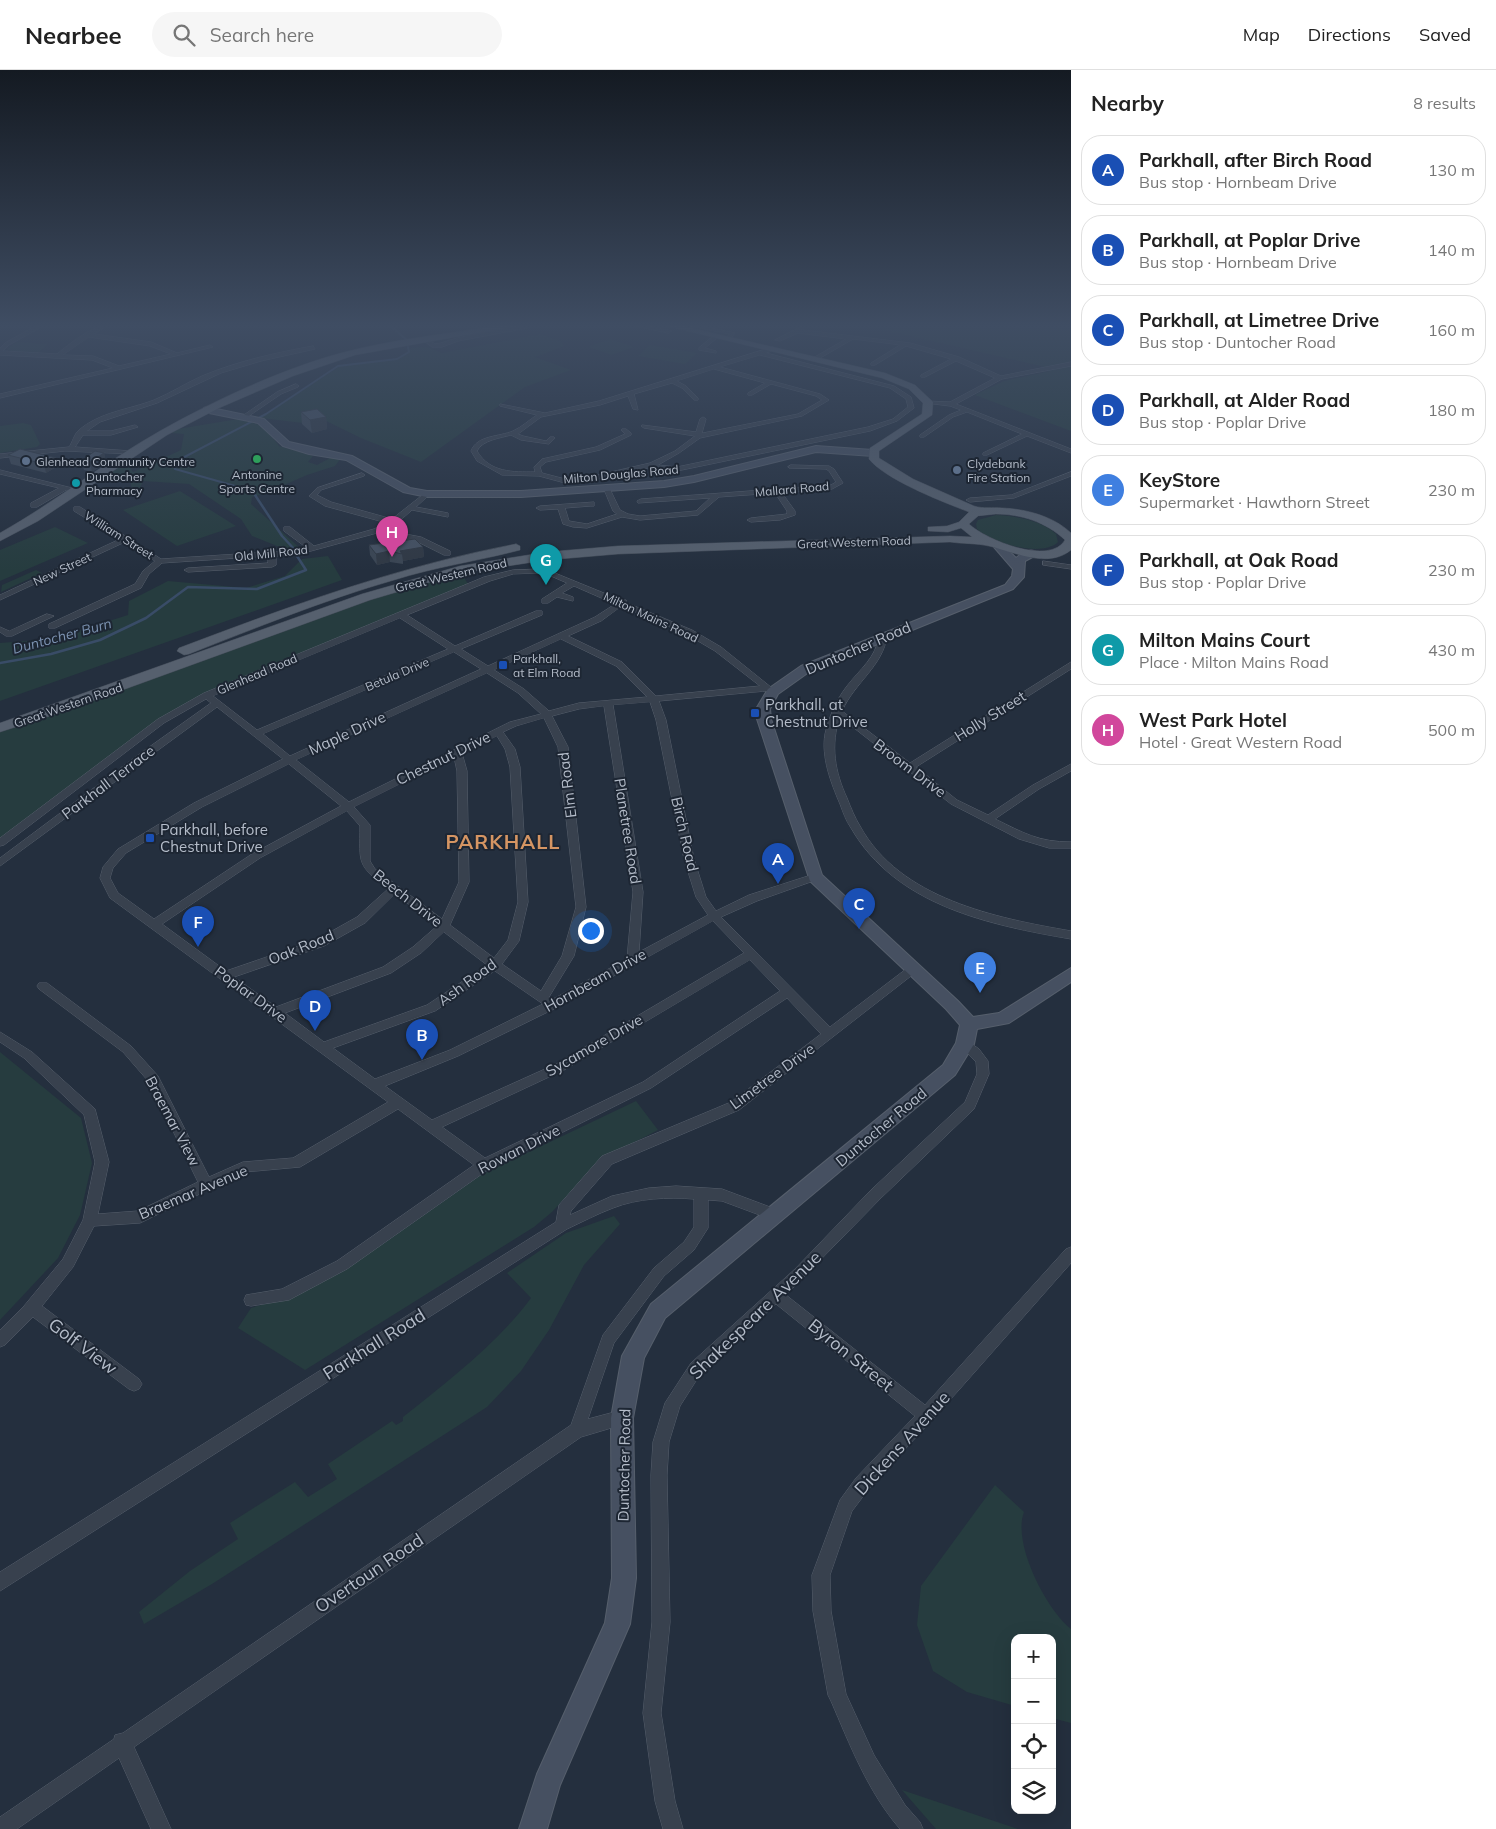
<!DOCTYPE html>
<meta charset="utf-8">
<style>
:root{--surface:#fff;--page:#f6f6f6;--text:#222;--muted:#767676;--line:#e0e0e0;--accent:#516482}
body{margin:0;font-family:Mulish,sans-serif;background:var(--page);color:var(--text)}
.controls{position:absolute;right:15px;bottom:15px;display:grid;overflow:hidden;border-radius:10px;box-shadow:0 5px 20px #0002}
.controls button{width:45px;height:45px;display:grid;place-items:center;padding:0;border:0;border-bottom:1px solid var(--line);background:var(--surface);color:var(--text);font:25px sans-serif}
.you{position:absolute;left:590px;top:860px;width:18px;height:18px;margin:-12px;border:4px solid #fff;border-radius:50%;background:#1a73e8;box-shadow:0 0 0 8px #1a73e833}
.badge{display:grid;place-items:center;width:32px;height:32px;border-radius:50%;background:var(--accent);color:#fff;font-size:16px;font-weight:700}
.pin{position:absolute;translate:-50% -41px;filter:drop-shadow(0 1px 2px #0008)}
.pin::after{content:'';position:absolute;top:26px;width:18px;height:15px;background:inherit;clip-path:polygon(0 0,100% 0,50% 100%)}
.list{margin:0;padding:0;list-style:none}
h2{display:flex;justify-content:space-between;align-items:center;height:65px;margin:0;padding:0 20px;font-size:21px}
h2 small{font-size:16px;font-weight:400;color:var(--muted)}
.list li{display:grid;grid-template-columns:32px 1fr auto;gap:15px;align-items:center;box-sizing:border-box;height:70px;margin:0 10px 10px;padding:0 10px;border:1px solid var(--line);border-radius:20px}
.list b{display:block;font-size:19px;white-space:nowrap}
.list p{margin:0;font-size:16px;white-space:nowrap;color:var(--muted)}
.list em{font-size:16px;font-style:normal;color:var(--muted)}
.icon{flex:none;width:28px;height:28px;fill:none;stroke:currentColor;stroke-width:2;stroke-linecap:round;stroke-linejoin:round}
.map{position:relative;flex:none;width:1071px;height:1759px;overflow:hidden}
header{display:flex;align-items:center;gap:30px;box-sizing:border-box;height:70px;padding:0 25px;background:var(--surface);border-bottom:1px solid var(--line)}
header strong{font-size:24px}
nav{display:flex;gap:28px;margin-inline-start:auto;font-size:18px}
.search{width:350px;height:45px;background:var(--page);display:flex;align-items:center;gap:12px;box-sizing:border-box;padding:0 18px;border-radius:28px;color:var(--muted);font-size:19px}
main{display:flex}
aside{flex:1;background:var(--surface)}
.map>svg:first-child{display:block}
</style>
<header>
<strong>Nearbee</strong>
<div class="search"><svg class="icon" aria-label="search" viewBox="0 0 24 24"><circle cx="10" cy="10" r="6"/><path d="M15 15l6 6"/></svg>Search here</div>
<nav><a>Map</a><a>Directions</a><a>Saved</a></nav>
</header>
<main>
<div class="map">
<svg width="1071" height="1759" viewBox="0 0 1071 1759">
<rect width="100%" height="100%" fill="#242f3e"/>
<path fill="#263c3f" d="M862,255H1071V361L975,325L1004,311L1050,301L1045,297Z
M541,264L560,271L565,276L535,287L571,300L525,317L421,392L361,368L322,349L303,353L261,348L340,296L398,289L411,278L427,277L442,283Z
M610,269L634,277L612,285L588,277Z
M17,272L44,274H48L38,283L12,282L7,279Z
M650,275L697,283L685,294L638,286Z
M238,349L264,356L279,376L313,386L308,392L317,395L332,387L341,388L335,396L307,405L266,423L252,427L251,434L302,480H287L252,466L241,449L189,414L143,411L140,418L132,419L129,407L109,403L127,393L133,402L181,380L184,364L171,363L178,359Z
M23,353L31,355L40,374L37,377L0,383V356Z
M180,421L236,456L177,476L123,440Z
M996,445C1014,446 1042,450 1056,464L1058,472C1042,488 992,473 977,459L976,454L978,450Z
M55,457L88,473L0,511V480Z
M328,486L342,510L0,631V573L52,569L128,545L129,531L168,511L246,518L285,506L302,489Z
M36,500L42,503L1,522L2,515Z
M460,500L469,516L207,625L161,651L0,773V658L366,527Z
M0,982L81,1048L92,1093L80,1145L58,1188L0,1250Z
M636,1031L658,1060L600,1090L552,1142L534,1157L305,1300L238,1258L251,1238L295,1225L383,1174L481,1105Z
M614,1146L620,1154L584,1195L549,1260L521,1301L487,1337L212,1514L144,1554L139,1542L190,1501L238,1469L230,1453L295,1412L308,1427L337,1409L328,1394L392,1351L396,1355L403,1351V1347C449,1310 496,1275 531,1228L507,1203L566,1163Z
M995,1415L1024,1442C1012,1473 1046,1539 1071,1559V1653L1052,1648V1568H1015V1636L967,1622L933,1601L917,1555L921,1516Z
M902,1720L1018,1759H936Z"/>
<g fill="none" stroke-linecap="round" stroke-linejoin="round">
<path stroke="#394c67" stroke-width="2" d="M220,255H226
M389,255L408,271
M256,426L253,421L175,399L173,393L266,344L338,296L397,289L409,282L408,277"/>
<path stroke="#394c67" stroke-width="2.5" d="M255,425L282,466L295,480
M0,593L51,584L100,570L146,548L188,517L257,519L306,500L297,486"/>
<defs>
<path id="street" d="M38,255H45L9,275L3,281L57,284C68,275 93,255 108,255L94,264L151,272L177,283L210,275L213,277L0,328V324L113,298L92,290L0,285V278L5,273ZM89,267L150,276L171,284L119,296L93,286L63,285Z
M525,255L527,258L458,271L442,277H432L424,271L427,269L435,274L441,273L457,268Z
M631,255H644L672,261L669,263Z
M685,255H697L735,263L729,271L726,269L729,264Z
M803,256L806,258L803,260L910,273L959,287L1001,306L1071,292V296L1002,309L956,334L1071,379V383L1027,366L987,385H983V383L1022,364L967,342L953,347L924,367H920V365L949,345L961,340L950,336L926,333V331L950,332L995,308L956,291L925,307H921V305L951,289L906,276L875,295H871V293L900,275L894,274L853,269L815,291L813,288L846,269L798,263L780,271L775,270Z
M715,265L717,268L705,278L716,281V283L699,280V278Z
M313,276L315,279L261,291L221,303L157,333L100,352L87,361H111L135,355L138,357L111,365H83L75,377L131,381L133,382V384L65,381L0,388V384L69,377C72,373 75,363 78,361C99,342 128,340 154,330C171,323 186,313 202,306C238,291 275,283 313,276Z
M773,277L775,280L766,283L894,316L911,327L914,338L897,351L870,361L677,401H665L652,397L589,411L565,413L539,406L502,405L477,391L471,381C477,365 499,367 513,361C522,357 529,350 537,345L500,336V334L545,343L599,331ZM760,285L890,318L906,329L908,337L893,349L868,357L677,397L658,395L679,383L700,368L802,346L829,330L820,324L720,297ZM714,299L765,313L748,323V325H752L771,314L816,326L822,330L798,344L703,363H702L706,349L703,347L700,349L696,362L642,355L641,356L644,358L695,366L675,381L650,393L589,407L565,409L542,403L540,397L546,392L600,380L631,365V363L626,359H622L621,360L625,364L596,377L542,389L534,397L535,402C513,402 490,403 477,381C482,370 501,368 511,365L521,370L549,374L555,368L554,367H550L546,371L523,366L518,364L541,347L600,335L628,326L633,339L638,340L634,324L672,313L682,318L694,330H698V328L686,316L677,311Z
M296,314L299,316L298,317L281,324L246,348L241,347L277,322Z
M791,395L829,396L834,399L843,413L832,419L782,423L795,441V445L780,450L751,452L747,450L751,448L787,444V441L775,423L719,427L698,445L640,450L622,447L587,458L573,457L563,454L558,439L540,440L536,438L540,436L594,432V436H591L565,438L569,451L587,454L617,444L613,441L603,417L606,415L609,417L620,440L628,444L640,446L696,441L710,428L638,433L637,431L641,429L831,415L836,412L829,401L826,399L789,398L788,397Z
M0,400L80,420L82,421L78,423L66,420L37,437H31V433L59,418L0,404Z
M1071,402V406L1014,428L970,432L966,430L970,428L1011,425Z
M362,403L365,405L364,406L321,420L317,425L331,432L392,449L425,423H429V425L416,437L448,443V447L412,440L396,454L384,460L421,467L450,481V485H444L416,471L377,463L300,484L276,486V495L272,497L188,502L184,500L188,498L268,493V486L162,493L149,504L141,518L55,558H49V554L135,514L143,501L155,491L125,472L0,530V525L120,469L74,441V437H80L161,489L300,480L307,478L284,461V457H290L314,476L374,459L387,453L325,436L309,426L317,418Z
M1043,491L1071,495V499L1043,495Z
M545,499L621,530H626L627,533L692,560L721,577L777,622L773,625L766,621L659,631L666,650L694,789L706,827L716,841L749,825L811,805H819L820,807L819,809L757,831L721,847L830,957L910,896H918L920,899L739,1040L612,1094L571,1141L570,1145L612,1126L649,1118L676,1116L722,1119L778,1140L780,1144L778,1148L773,1150L722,1131L708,1130V1158L694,1180L664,1206L614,1273L588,1349L622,1340L628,1343L630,1348L628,1353L581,1367L134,1677L171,1759H151L119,1688L17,1759H0V1747L114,1669L115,1665L123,1663L571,1355L603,1265L654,1198L684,1172L694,1157V1129C668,1127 638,1128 613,1138C597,1144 582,1152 567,1159L0,1521V1502L556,1152L559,1135L602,1086L731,1032L821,964L787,928L651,1018L489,1099L347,1199L289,1230L251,1236L246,1235L244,1230L246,1225L282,1219L337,1191L474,1095L398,1039L300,1097L245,1102L140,1153L94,1156L73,1197L42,1236L139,1309L142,1314L139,1319L134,1321L129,1319L33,1247L5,1275L0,1277V1260L24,1236L63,1189L83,1150L95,1092L84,1045L24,988L0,972V962L32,982L95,1039L109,1092L98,1144L138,1141L198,1112L149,1012L123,982L39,919L37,916L39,913H47L131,976L158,1006L209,1107L243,1092L293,1088L388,1032L110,828L100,808L103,797L118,779L194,733L283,689L217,637L0,796V788L138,685L211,633L206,629L164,653L4,775L0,776V768L158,649L204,623L484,507L513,500ZM544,503L567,513L542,529V533H548L557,527L573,531V527L562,523L574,516L615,534L595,547L488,596L461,579L542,545V541H536L455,576L407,545L490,511L513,504ZM622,536L686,564L715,581L760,616L656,626L622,592L568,566L601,551ZM400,548L448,579L257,660L213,626ZM561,569L616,596L647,627L579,633L549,641L524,619L494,600ZM454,582L481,599L290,686L263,664ZM487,603L518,623L541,644L510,652L349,732L296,690ZM650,632L656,650L684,789L696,827L708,845L639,882L643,822L613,635ZM604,636L633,822L627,889L553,929L549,927L574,886L586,837L568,677L552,646L579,639ZM544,648L558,677L576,837L562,886L541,921L502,894L519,871L528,832L520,697L515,679L503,662L516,656ZM497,666L505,679L510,697L518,832L508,870L494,888L450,855L469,812L467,701L462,683ZM454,687L457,701L459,812L442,849L375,799L370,791V755L354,737ZM289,694L341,736L252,784L154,849L118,823L110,808L113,798L126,783L202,737ZM347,741L360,756C360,794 356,794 388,819L357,847L316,870L226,901L162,854L260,788ZM395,824L437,856L413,877L383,897L276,937L234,907L324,876L365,853ZM713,851L744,883L556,994L432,1050L385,1016L458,986L556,938ZM444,862L487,895L427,935L324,972L285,943L391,903L421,883ZM750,890L780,921L643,1012L485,1088L442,1057L564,1000ZM495,901L543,934L450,980L375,1009L333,978L435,941Z
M47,544L54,546L12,566H6L0,562V557L9,561Z
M883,563L887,566C883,596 855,612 842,641L910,693L1071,592V599L916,697L957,730L988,745L1033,715L1071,694V701L1039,719L995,749C1024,763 1038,772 1071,772V778H1049L1019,769L951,734L840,647C830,675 835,702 847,728C851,738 855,748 860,756C900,829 996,848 1071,861V869C990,855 896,836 851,758C846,751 843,742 840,734C831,713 821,687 825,664C829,647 836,630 847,616C860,599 876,588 879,566Z
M965,969L979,979L988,991L989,1004L974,1039L881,1128L786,1225L925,1335L1066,1179L1071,1177V1193L958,1321L868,1420L852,1441L830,1505L831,1541L846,1624L874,1685L905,1735L920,1752L923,1759H900C868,1722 850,1675 831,1631L828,1625L813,1541L812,1505L840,1430L856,1408L915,1346L776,1234L701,1303L680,1336L669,1372L667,1405L670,1552L661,1643L675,1731L683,1759H663L655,1731L643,1643L652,1552L651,1405L653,1372L665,1333L691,1293L795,1199L871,1120L965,1032L977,1004L976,992L959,974L961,971Z"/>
<path id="secondary" d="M207,337L264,349L289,372L352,386L410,418L427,421H521L664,411L694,406L816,376L873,380L878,383L873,386L816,382L694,412L664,417L521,427H427L403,422L346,390L309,384L283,376L258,353L204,342V338Z
M999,474L1003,475L1016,488C1022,483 1032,477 1038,484L1025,491L1024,507L1013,519L809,602L778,624L770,639L771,649L822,805L958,931L973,947L999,943L1071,898V912L1009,953L977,959L974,974L955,1005L665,1248L644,1288L633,1348L636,1508L630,1554L560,1715L547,1759H519L537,1704L605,1553L612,1508L611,1348L622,1286L651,1234L943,995L956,973L960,955L946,939L810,811L757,649L756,639L768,619L801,596L1005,515L1012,506L1013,499L994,477Z"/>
<path id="primary" d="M502,255H522L355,285L293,306L219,338L167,365L38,451L0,471V463C55,432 105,392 160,361C213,331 282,299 341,283C393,269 449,264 502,255Z
M663,255H678L885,303L915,315L933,332L932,345L879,381V388L913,409L974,436C984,439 992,437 1002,438C1026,439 1053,446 1071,463V480C1048,499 1014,482 989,476C977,473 962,474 950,472L618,484L547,490L461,503L370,530L62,642L0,662V653L362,524L460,496L547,482L618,476L950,466L972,467L961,458L948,462L928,461V457L947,456L959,452L969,442C943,432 886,410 869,389L870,378L922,344L923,333L909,319L882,308ZM996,444C1021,444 1046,452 1065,470C1050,496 986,470 969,454L978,446Z
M516,474L520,476V480C478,491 435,497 394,510C324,530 256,558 189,584L184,585L177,581L179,578C290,536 399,496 516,474Z"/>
</defs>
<use href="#street" stroke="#565f6c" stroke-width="1"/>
<use href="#secondary" stroke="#565f6c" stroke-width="2"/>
<use href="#primary" stroke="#414a57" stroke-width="1"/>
<use href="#street" fill="#38414e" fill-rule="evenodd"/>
<use href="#secondary" fill="#465061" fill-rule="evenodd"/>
<use href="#primary" fill="#56606e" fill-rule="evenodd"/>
</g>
<path fill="#3b4654" d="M301,342L326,347L327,359L312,363L302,354Z
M104,383L106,392L92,402L84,400L81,391Z
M8,385L56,388L58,396L46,403L11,394Z
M369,475L423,477L424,487L403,491V494L390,492L377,495L370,485Z"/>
<path fill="#303945" d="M326,347L327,359L312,363L310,350Z
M104,383L106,392L92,402L90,392Z
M56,388L58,396L46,403L44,394Z
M423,477L424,487L403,491L402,484L400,481Z
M389,481L390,492L377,495L376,484Z"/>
<path fill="#455162" stroke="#303945" d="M317,339L326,347L310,350L301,342Z
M20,379L56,388L44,394L8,385Z
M95,381L104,383L90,392L81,391Z
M415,469L423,477L400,481L402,484L389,481L376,484L369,475Z"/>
<linearGradient id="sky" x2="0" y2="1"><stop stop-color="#141a22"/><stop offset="0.51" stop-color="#3f4d63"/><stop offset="1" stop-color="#3f4d63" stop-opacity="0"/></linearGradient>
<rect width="1071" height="501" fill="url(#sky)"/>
<circle fill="#2e9e5b" stroke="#1d2633" stroke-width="2" cx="257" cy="389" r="5"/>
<g fill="#5c6f8a" stroke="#1d2633" stroke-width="2">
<circle cx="26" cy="391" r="5"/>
<circle cx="957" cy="400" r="5"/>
</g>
<circle fill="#0f9aa8" stroke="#1d2633" stroke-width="2" cx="76" cy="413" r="5"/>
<g fill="#1a4fb4" stroke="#1d2633" stroke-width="2">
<rect x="498" y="590" width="10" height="10" rx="2.5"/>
<rect x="750" y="638" width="10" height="10" rx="2.5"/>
<rect x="145" y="763" width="10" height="10" rx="2.5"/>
</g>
<g text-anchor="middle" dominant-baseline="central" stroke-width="4" stroke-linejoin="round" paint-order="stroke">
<g font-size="12" fill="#b4bcc9" stroke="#1d2633" text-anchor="start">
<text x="36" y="391">Glenhead Community Centre</text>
<text x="967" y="393">Clydebank<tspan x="967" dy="14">Fire Station</tspan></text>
<text x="257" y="404" text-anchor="middle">Antonine<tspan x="257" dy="14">Sports Centre</tspan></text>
<text x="86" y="406">Duntocher<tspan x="86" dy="14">Pharmacy</tspan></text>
<text x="513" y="588">Parkhall,<tspan x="513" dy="14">at Elm Road</tspan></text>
</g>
<g font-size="12" fill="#b4bcc9" stroke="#1d2633">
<text transform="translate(621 404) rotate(-5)">Milton Douglas Road</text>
<text transform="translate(792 419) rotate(-5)">Mallard Road</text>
<text transform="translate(119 465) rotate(32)">William Street</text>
<text transform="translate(854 472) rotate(-2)">Great Western Road</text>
<text transform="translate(271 483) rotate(-6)">Old Mill Road</text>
<text transform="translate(62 499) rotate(-25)">New Street</text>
<text transform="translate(451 505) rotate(-13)">Great Western Road</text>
<text transform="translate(651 547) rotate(25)">Milton Mains Road</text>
<text transform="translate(257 604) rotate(-23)">Glenhead Road</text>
<text transform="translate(397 604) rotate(-23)">Betula Drive</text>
<text transform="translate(68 635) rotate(-19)">Great Western Road</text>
</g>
<g font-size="14" font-style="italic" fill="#7c92b1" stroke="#1d2633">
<text transform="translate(62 566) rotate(-15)">Duntocher Burn</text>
</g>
<g font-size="15" fill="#b4bcc9" stroke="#1d2633">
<text transform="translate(858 578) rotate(-23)">Duntocher Road</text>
<text transform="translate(990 646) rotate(-32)">Holly Street</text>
<text transform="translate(347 663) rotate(-25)">Maple Drive</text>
<text transform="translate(443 688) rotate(-26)">Chestnut Drive</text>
<text transform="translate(910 698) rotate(37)">Broom Drive</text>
<text transform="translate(108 712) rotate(-37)">Parkhall Terrace</text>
<text transform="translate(567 715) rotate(-97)">Elm Road</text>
<text transform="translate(628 761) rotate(81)">Planetree Road</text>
<text transform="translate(685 764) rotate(77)">Birch Road</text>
<text transform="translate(408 828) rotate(38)">Beech Drive</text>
<text transform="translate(301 877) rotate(-22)">Oak Road</text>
<text transform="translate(595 910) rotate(-29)">Hornbeam Drive</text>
<text transform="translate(467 912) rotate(-36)">Ash Road</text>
<text transform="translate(251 924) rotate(36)">Poplar Drive</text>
<text transform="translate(594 975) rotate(-30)">Sycamore Drive</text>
<text transform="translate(772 1006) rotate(-36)">Limetree Drive</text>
<text transform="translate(173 1051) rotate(62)">Braemar View</text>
<text transform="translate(881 1057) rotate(-40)">Duntocher Road</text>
<text transform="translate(519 1079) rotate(-27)">Rowan Drive</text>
<text transform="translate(193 1122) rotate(-23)">Braemar Avenue</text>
<text transform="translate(624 1395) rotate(-89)">Duntocher Road</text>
</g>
<g font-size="15" fill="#b4bcc9" stroke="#1d2633" text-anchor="start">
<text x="765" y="634">Parkhall, at<tspan x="765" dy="17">Chestnut Drive</tspan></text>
<text x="160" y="759">Parkhall, before<tspan x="160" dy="17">Chestnut Drive</tspan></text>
</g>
<g font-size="18" fill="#b4bcc9" stroke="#1d2633">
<text transform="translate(755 1245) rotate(-44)">Shakespeare Avenue</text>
<text transform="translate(374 1274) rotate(-32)">Parkhall Road</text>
<text transform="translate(83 1276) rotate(37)">Golf View</text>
<text transform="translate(851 1285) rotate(39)">Byron Street</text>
<text transform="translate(902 1373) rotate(-48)">Dickens Avenue</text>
<text transform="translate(369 1503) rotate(-34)">Overtoun Road</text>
</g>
<g font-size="20" font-weight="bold" letter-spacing="1" fill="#d59563" stroke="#1d2633">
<text x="503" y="771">PARKHALL</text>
</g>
</g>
</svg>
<div class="controls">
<button>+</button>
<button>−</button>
<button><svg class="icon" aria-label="locate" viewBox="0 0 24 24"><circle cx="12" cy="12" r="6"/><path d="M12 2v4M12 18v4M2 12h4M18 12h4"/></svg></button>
<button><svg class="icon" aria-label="layers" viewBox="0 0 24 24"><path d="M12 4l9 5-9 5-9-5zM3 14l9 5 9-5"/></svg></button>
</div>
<div class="you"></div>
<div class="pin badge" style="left:778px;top:814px;background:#1a4fb4">A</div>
<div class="pin badge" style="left:422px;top:990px;background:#1a4fb4">B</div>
<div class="pin badge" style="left:859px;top:859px;background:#1a4fb4">C</div>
<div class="pin badge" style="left:315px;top:961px;background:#1a4fb4">D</div>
<div class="pin badge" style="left:980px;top:923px;background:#3f7fe0">E</div>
<div class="pin badge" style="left:198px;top:877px;background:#1a4fb4">F</div>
<div class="pin badge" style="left:546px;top:515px;background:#0f9aa8">G</div>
<div class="pin badge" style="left:392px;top:487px;background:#d1479c">H</div>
</div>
<aside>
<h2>Nearby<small>8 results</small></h2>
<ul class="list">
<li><span class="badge" style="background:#1a4fb4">A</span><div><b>Parkhall, after Birch Road</b><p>Bus stop · Hornbeam Drive</p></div><em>130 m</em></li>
<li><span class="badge" style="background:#1a4fb4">B</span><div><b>Parkhall, at Poplar Drive</b><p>Bus stop · Hornbeam Drive</p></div><em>140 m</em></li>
<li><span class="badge" style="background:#1a4fb4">C</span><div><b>Parkhall, at Limetree Drive</b><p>Bus stop · Duntocher Road</p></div><em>160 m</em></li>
<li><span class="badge" style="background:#1a4fb4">D</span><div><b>Parkhall, at Alder Road</b><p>Bus stop · Poplar Drive</p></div><em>180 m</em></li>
<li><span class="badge" style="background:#3f7fe0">E</span><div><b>KeyStore</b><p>Supermarket · Hawthorn Street</p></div><em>230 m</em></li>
<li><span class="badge" style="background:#1a4fb4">F</span><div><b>Parkhall, at Oak Road</b><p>Bus stop · Poplar Drive</p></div><em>230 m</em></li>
<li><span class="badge" style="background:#0f9aa8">G</span><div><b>Milton Mains Court</b><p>Place · Milton Mains Road</p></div><em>430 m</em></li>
<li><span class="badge" style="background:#d1479c">H</span><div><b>West Park Hotel</b><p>Hotel · Great Western Road</p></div><em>500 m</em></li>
</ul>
</aside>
</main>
